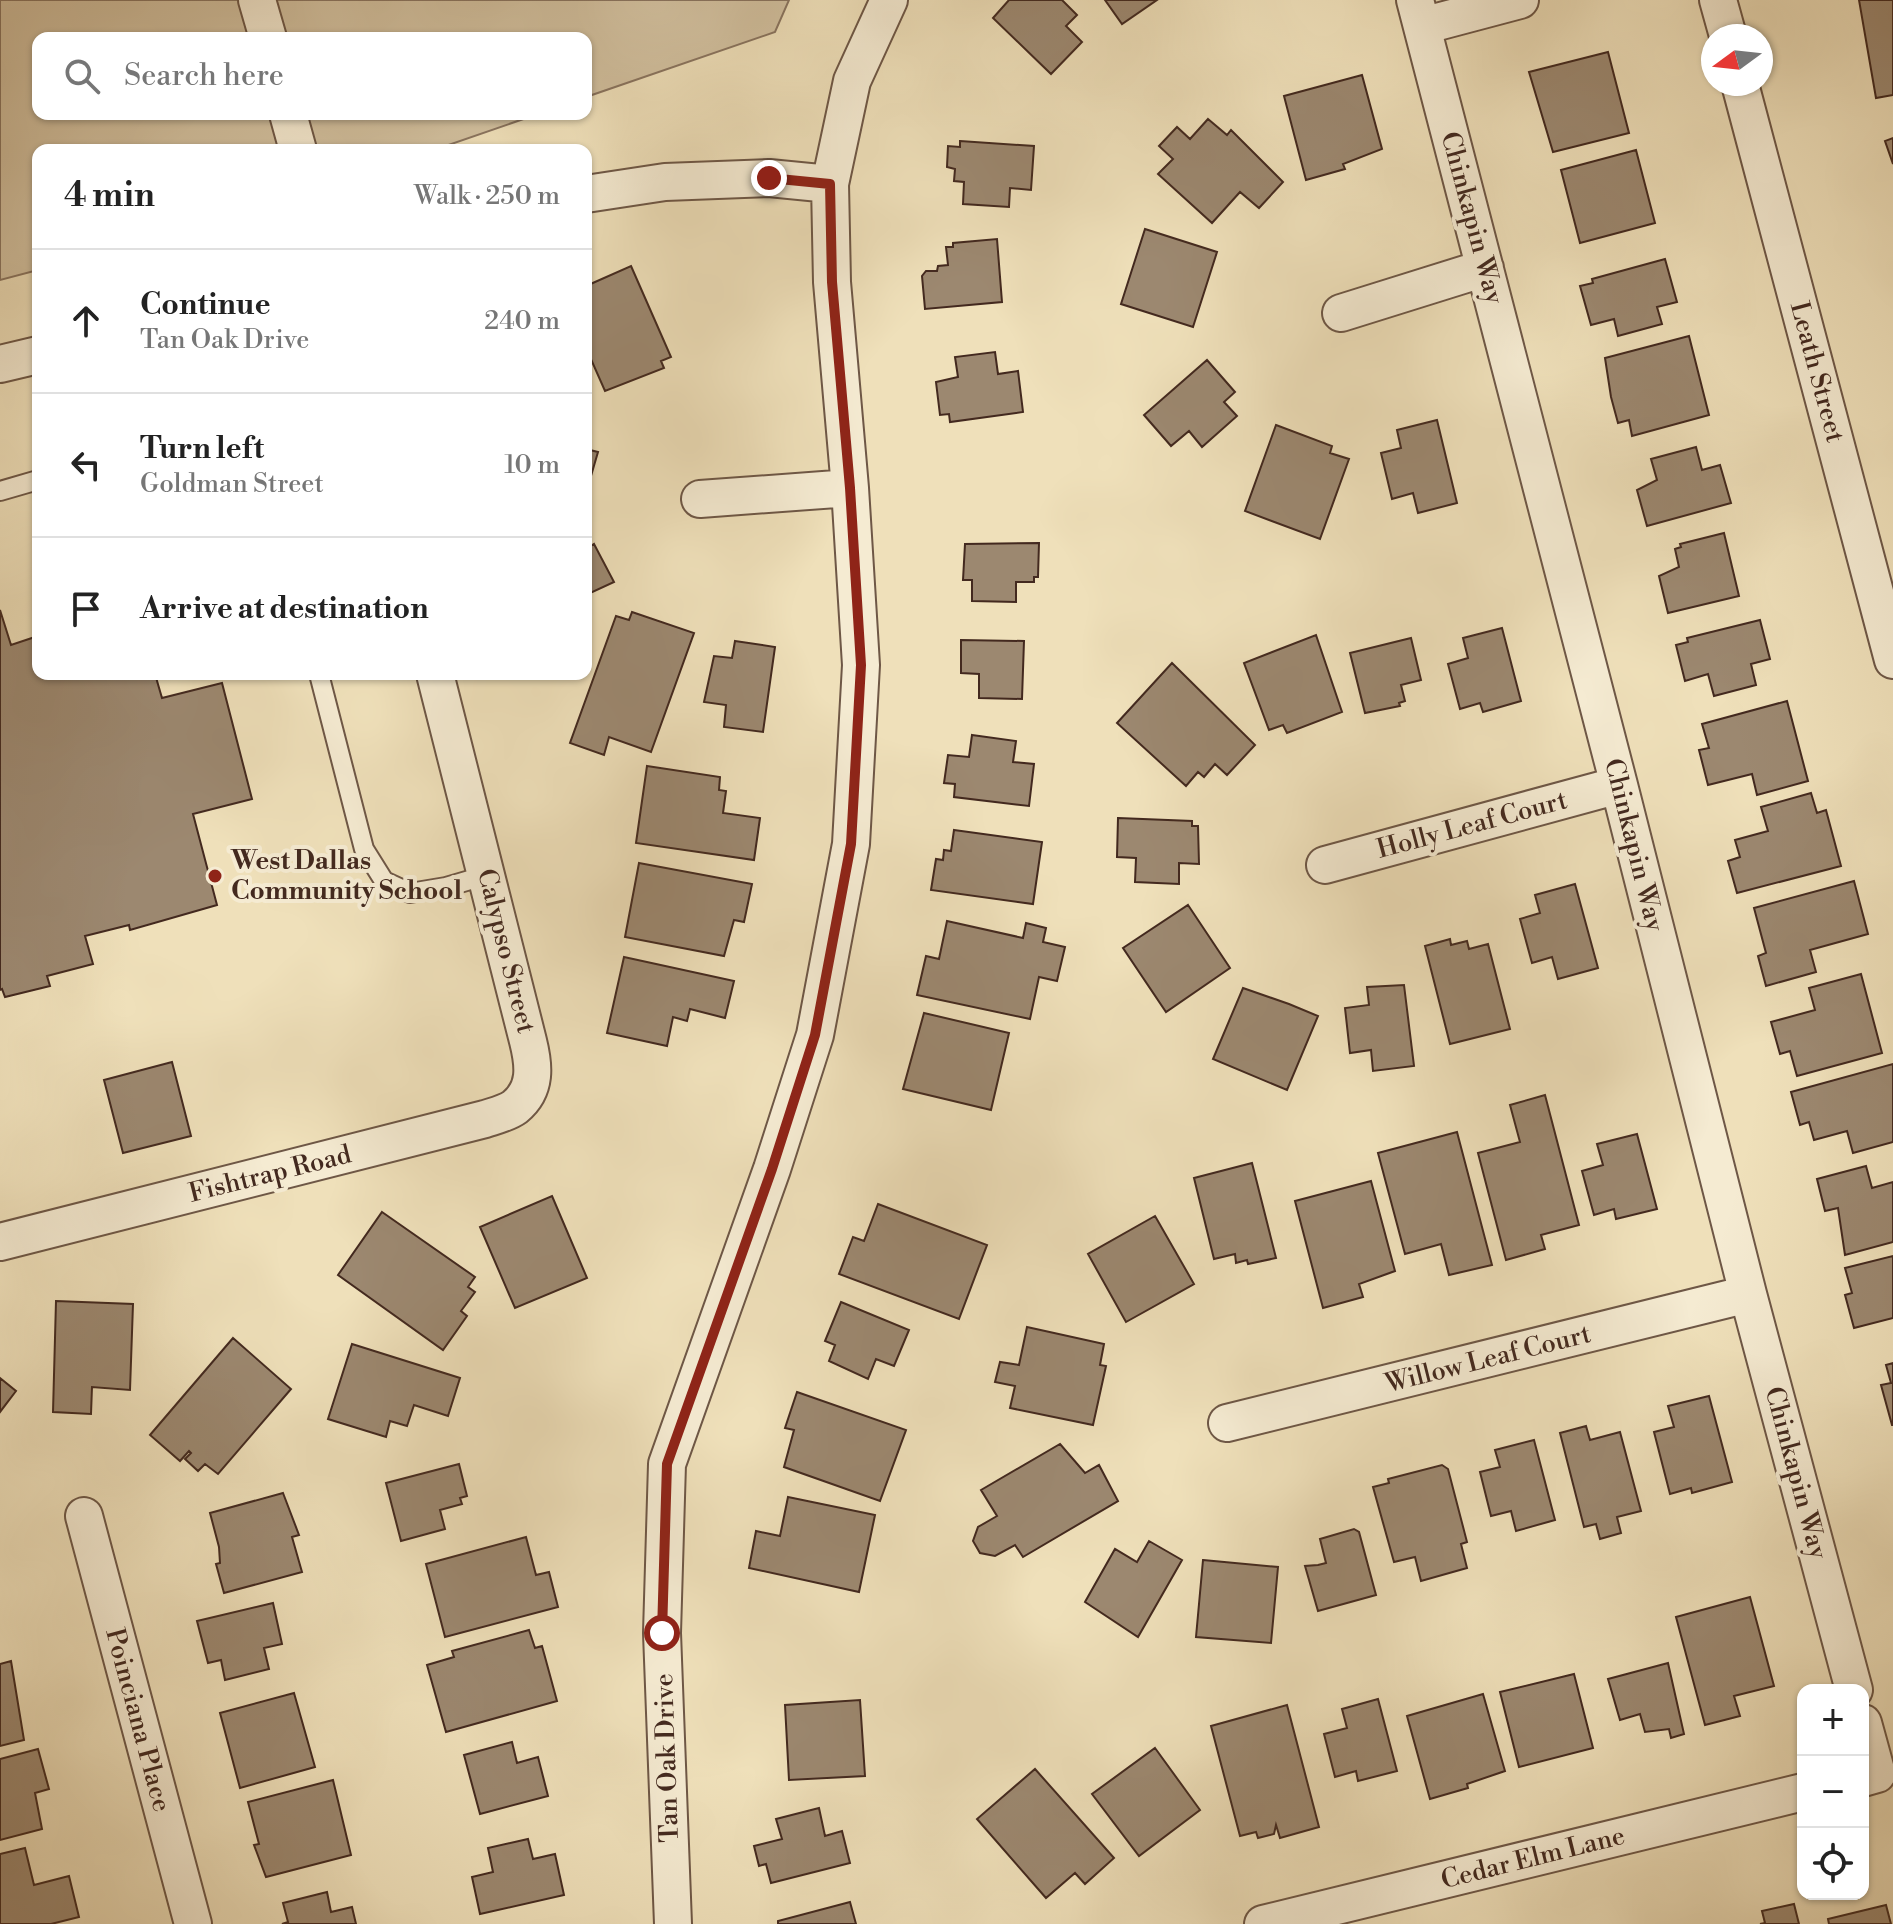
<!DOCTYPE html>
<meta charset="utf-8">
<style>
:root{--surface:#fff;--page:#f6f6f6;--text:#222;--muted:#767676;--line:#e0e0e0}
body{margin:0;font-family:"Libre Bodoni",serif;background:var(--page);color:var(--text)}
.controls{position:absolute;right:24px;bottom:24px;display:grid;overflow:hidden;border-radius:16px;box-shadow:0 2px 6px #0004}
.controls button{width:72px;height:72px;display:grid;place-items:center;padding:0;border:0;border-bottom:2px solid var(--line);background:var(--surface);color:var(--text);font:40px sans-serif}
.compass{position:absolute;left:1701px;top:24px;width:72px;height:72px;border-radius:50%;background:var(--surface);box-shadow:0 2px 6px #0004;rotate:255deg}
.stop{position:absolute;width:24px;height:24px;margin:-18px;border:6px solid #8f2418;border-radius:50%;background:#fff}
.stop.end{background:#8f2418;border-color:#fff;box-shadow:0 2px 8px #0008}
.list{margin:0;padding:0;list-style:none}
h2{display:flex;justify-content:space-between;align-items:center;height:104px;margin:0;padding:0 32px;font-size:34px}
h2 small{font-size:26px;font-weight:400;color:var(--muted)}
.list li{display:grid;grid-template-columns:52px 1fr auto;gap:24px;align-items:center;box-sizing:border-box;height:144px;padding:0 32px;border-top:2px solid var(--line)}
.list b{display:block;font-size:30px;white-space:nowrap}
.list p{margin:0;font-size:26px;white-space:nowrap;color:var(--muted)}
.list em{font-size:26px;font-style:normal;color:var(--muted)}
.icon{flex:none;width:44px;height:44px;fill:none;stroke:currentColor;stroke-width:2;stroke-linecap:round;stroke-linejoin:round}
.map{position:relative;flex:none;width:1893px;height:1924px;overflow:hidden}
.search{position:absolute;background:var(--surface);box-shadow:0 2px 6px #0004;left:32px;top:32px;width:560px;height:88px;display:flex;align-items:center;gap:20px;box-sizing:border-box;padding:0 28px;border-radius:16px;color:var(--muted);font-size:30px}
.panel{position:absolute;background:var(--surface);box-shadow:0 2px 6px #0004;left:32px;top:144px;width:560px;height:536px;border-radius:16px}
.map>svg:first-child{display:block}
</style>
<div class="map">
<svg width="1893" height="1924" viewBox="0 0 1893 1924">
<rect width="100%" height="100%" fill="#efe0ba"/>
<filter id="stains"><feTurbulence type="fractalNoise" baseFrequency=".0025" numOctaves="4"/><feColorMatrix values="0 0 0 0 .2 0 0 0 0 .09 0 0 0 0 .02 0 0 0 .5 -.17"/></filter>
<radialGradient id="worn" r=".72"><stop offset=".6" stop-color="#630" stop-opacity="0"/><stop offset="1" stop-color="#630" stop-opacity=".3"/></radialGradient>
<path fill="#d2c1a0" stroke="#8a7560" stroke-width="2" d="M0,0H789L775,32L586,97V38H38V114H538L434,150H38V270L0,280Z"/>
<path fill="#9c8870" stroke="#43291f" stroke-width="2" d="M1009,0H1062L1077,15L1066,26L1082,42L1051,74L993,18Z
M1105,0H1157L1122,24Z
M1859,0H1893V95L1876,98Z
M1608,52L1629,133L1553,152L1529,72Z
M1362,75L1382,149L1343,164L1345,169L1306,180L1284,96Z
M1208,119L1227,135L1231,130L1283,182L1259,208L1240,192L1212,223L1158,174L1173,159L1159,146L1177,127L1190,139Z
M1893,138V164L1885,141Z
M960,141L1034,146L1031,190L1010,188L1009,207L963,204L964,182L954,181L955,169L947,167L948,146L960,147Z
M1636,150L1655,223L1580,243L1561,170Z
M1145,229L1217,252L1193,327L1121,304Z
M997,239L1002,302L925,309L922,276L926,271H937L938,266L948,265L946,247H953V243Z
M1665,259L1677,302L1657,307L1662,324L1618,336L1614,319L1591,325L1580,286L1593,283L1592,279Z
M631,266L671,357L661,361L664,368L605,391L586,348V286Z
M1689,336L1709,415L1632,436L1629,420L1618,423L1611,397L1605,358Z
M995,352L998,374L1018,371L1023,412L950,422L949,414L940,415L936,382L958,377L955,357Z
M1207,360L1235,392L1224,402L1237,416L1202,447L1189,431L1171,446L1144,415Z
M1437,420L1457,503L1418,513L1413,493L1392,499L1381,453L1401,448L1397,430Z
M1276,425L1332,446L1330,453L1349,459L1320,539L1245,511Z
M1696,447L1702,470L1720,465L1731,503L1647,526L1637,490L1657,480L1651,459Z
M586,449L598,452L586,493Z
M1724,533L1739,596L1668,613L1659,576L1679,567L1675,549L1681,547L1680,544Z
M1039,543L1038,577H1034V582H1016V602L972,601V580H963L965,544Z
M594,544L614,582L586,595V549Z
M0,610L11,645L38,636V674H155L162,698L222,683L252,799L193,814L217,905L130,930L129,925L85,936L93,964L47,976L50,986L5,997L2,989L0,990Z
M632,612L694,633L651,752L609,737L604,755L570,743L616,616L629,620Z
M1760,620L1770,659L1751,664L1756,685L1714,696L1708,674L1685,681L1676,645L1688,642L1687,638Z
M1502,628L1521,701L1483,712L1480,703L1460,709L1448,664L1468,658L1463,638Z
M1316,635L1342,712L1287,733L1283,725L1269,730L1244,663Z
M1411,638L1421,680L1401,685L1405,701L1399,703L1400,706L1365,713L1350,653Z
M961,640L1024,641L1022,699L979,698V674L961,673Z
M735,641L775,647L763,732L724,727L726,705L704,702L714,656L732,658Z
M1172,663L1255,745L1227,775L1215,764L1204,777L1198,772L1186,786L1117,723Z
M1787,701L1808,781L1757,795L1752,774L1708,785L1699,750L1709,748L1702,724Z
M972,735L1016,741L1013,762L1034,764L1029,806L954,797L955,784L944,783L948,755L969,757Z
M647,766L720,777L719,790L726,791L723,813L760,818L754,860L636,843Z
M1811,793L1817,813L1826,810L1841,866L1737,893L1728,861L1740,857L1735,840L1768,831L1761,807Z
M1118,818L1192,821V826H1198L1199,864L1179,863V884L1135,882L1136,858L1117,857Z
M954,830L1042,842L1033,904L931,890L936,859L943,860L944,850L951,851Z
M639,863L752,884L744,922L734,920L724,956L625,937Z
M1854,881L1868,934L1810,950L1816,972L1766,986L1758,956L1766,953L1754,908Z
M1575,884L1598,968L1558,979L1552,957L1532,963L1520,919L1540,913L1535,895Z
M1188,905L1230,968L1166,1012L1123,948Z
M947,921L1023,938L1026,923L1046,928L1043,942L1065,947L1057,981L1039,977L1030,1019L917,995L926,956L939,959Z
M1450,939L1451,945L1467,941L1469,949L1488,944L1510,1029L1450,1044L1425,946Z
M624,957L734,981L725,1018L690,1009L687,1021L673,1017L667,1046L607,1033Z
M1861,974L1882,1053L1797,1076L1790,1051L1780,1054L1771,1022L1815,1010L1809,988Z
M1404,985L1414,1066L1373,1071L1371,1050L1350,1053L1345,1008L1369,1005L1367,987Z
M1243,988L1289,1004L1318,1016L1287,1090L1213,1059Z
M924,1013L1009,1033L991,1110L903,1089Z
M172,1062L191,1136L123,1153L104,1080Z
M1893,1064V1142L1853,1153L1847,1131L1814,1140L1809,1122L1800,1125L1791,1092Z
M1545,1095L1579,1225L1541,1235L1545,1249L1506,1260L1478,1153L1520,1142L1510,1105Z
M1457,1132L1492,1265L1449,1275L1441,1244L1405,1254L1378,1153Z
M1637,1134L1657,1209L1616,1219L1614,1209L1594,1215L1582,1171L1603,1165L1597,1144Z
M1252,1163L1276,1258L1248,1264L1247,1260L1236,1263L1235,1254L1214,1259L1194,1178Z
M1866,1166L1872,1188L1893,1182V1242L1845,1255L1838,1208L1825,1211L1817,1179Z
M1371,1181L1395,1271L1359,1284L1363,1297L1323,1308L1295,1201Z
M552,1196L587,1278L515,1308L480,1227Z
M878,1204L987,1245L959,1319L839,1274L853,1237L864,1241Z
M382,1212L475,1277L468,1287L475,1292L461,1311L467,1316L443,1350L338,1275Z
M1155,1216L1194,1284L1126,1322L1088,1254Z
M1893,1256V1318L1854,1328L1845,1295L1852,1293L1845,1268Z
M56,1301L133,1304L130,1390L92,1387L91,1414L53,1412Z
M841,1302L909,1330L894,1366L876,1359L868,1379L829,1361L835,1345L825,1341Z
M1027,1327L1104,1344L1100,1365L1106,1366L1093,1425L1010,1408L1015,1386L995,1382L1000,1362L1019,1365Z
M233,1338L291,1389L218,1474L205,1464L198,1471L185,1459L191,1453L189,1451L180,1461L150,1435Z
M352,1344L460,1378L448,1416L414,1405L407,1426L390,1421L386,1437L328,1419Z
M1893,1363V1425H1892L1881,1385L1891,1383L1886,1365Z
M0,1378L16,1391L0,1412Z
M797,1392L906,1430L880,1501L784,1467L794,1430L785,1428Z
M1709,1396L1732,1482L1692,1493L1691,1488L1670,1494L1654,1432L1674,1427L1668,1406Z
M1586,1426L1590,1440L1620,1432L1641,1511L1617,1517L1621,1533L1600,1539L1596,1524L1584,1527L1560,1433Z
M1534,1440L1555,1520L1516,1531L1511,1511L1491,1516L1480,1472L1500,1467L1495,1450Z
M1060,1444L1085,1473L1099,1465L1118,1501L1023,1557L1015,1545L995,1556L980,1553L973,1541L978,1527L997,1516L981,1490Z
M459,1464L467,1496L460,1498L462,1504L440,1510L445,1529L401,1541L386,1483Z
M1442,1465L1448,1469L1467,1542L1461,1544L1467,1568L1421,1581L1415,1557L1394,1562L1373,1487L1389,1483L1388,1479Z
M283,1493L299,1535L292,1537L302,1572L224,1593L216,1564L220,1563L219,1547L210,1513Z
M788,1497L875,1515L859,1592L749,1568L756,1531L780,1536Z
M1354,1529L1359,1532L1376,1595L1318,1611L1305,1566L1318,1565L1326,1563L1320,1539Z
M526,1537L536,1575L549,1572L558,1607L445,1637L426,1564Z
M1149,1541L1182,1560L1138,1637L1085,1602L1115,1549L1137,1562Z
M1203,1560L1278,1567L1271,1643L1196,1637Z
M1750,1597L1774,1686L1734,1696L1740,1716L1705,1725L1676,1617Z
M273,1603L282,1644L264,1648L269,1669L225,1680L221,1660L208,1663L197,1621Z
M529,1630L535,1648L542,1646L557,1701L446,1732L427,1665L454,1657L452,1651Z
M11,1661L24,1740L0,1746V1664Z
M1668,1663L1684,1734L1671,1738L1669,1729L1645,1732L1640,1714L1620,1720L1608,1679Z
M1574,1674L1593,1748L1519,1767L1500,1692Z
M294,1693L315,1767L240,1788L220,1713Z
M1483,1694L1505,1771L1467,1784L1468,1788L1430,1799L1407,1716Z
M1378,1699L1397,1771L1358,1781L1356,1771L1335,1777L1324,1734L1347,1728L1342,1709Z
M860,1700L865,1776L789,1780L785,1705Z
M1287,1705L1319,1827L1280,1838L1276,1825L1274,1834L1258,1838L1256,1832L1240,1836L1211,1726Z
M512,1742L517,1763L538,1757L548,1796L480,1814L464,1755Z
M1155,1748L1200,1810L1139,1856L1092,1794Z
M38,1749L49,1789L35,1793L42,1829L0,1840V1759Z
M1035,1769L1114,1858L1085,1884L1075,1873L1046,1898L977,1819Z
M333,1780L351,1855L266,1877L254,1845L259,1844L248,1802Z
M819,1808L825,1836L842,1831L850,1863L771,1883L766,1864L759,1866L754,1846L782,1839L776,1819Z
M528,1839L533,1859L555,1854L564,1895L480,1914L472,1877L493,1872L488,1848Z
M25,1848L34,1885L69,1876L79,1917L51,1924H0V1854Z
M327,1892L331,1912L352,1907L356,1924H282L288,1922L283,1903Z
M850,1902L856,1924H778V1921Z
M1794,1904L1799,1924H1760L1765,1923L1762,1911Z
M1886,1905L1891,1924H1829L1828,1919Z"/>
<g fill="none" stroke-linecap="round" stroke-linejoin="round">
<defs>
<path id="lane" d="M0,491L38,480
M319,674L364,849L384,881L410,893L446,887L487,875"/>
<path id="street" d="M257,0L268,38
M1415,0L1619,785L1748,1294L1854,1690
M1718,0L1728,36
M1422,26L1520,0
M1740,84L1893,660
M288,114L298,150
M586,194L665,182L769,178L830,184
M1341,313L1485,268
M0,364L38,355
M700,499L850,488
M1325,865L1619,785
M0,1242L485,1119C494,1116 507,1113 515,1107C537,1089 534,1065 528,1041L435,674
M1227,1423L1748,1294
M84,1516L193,1924
M1863,1723L1877,1774L1863,1778
M673,1924L662,1633L667,1464L772,1169L815,1035L851,844L861,665L850,488L832,282L830,184L852,81L889,0
M1263,1924L1803,1792"/>
</defs>
<use href="#lane" stroke="#6e5746" stroke-width="22"/>
<use href="#street" stroke="#6e5746" stroke-width="40"/>
<use href="#lane" stroke="#f5ebd2" stroke-width="18"/>
<use href="#street" stroke="#f5ebd2" stroke-width="36"/>
</g>
<g fill="none" stroke-linecap="round" stroke-linejoin="round">
<path stroke="#8f2418" stroke-width="10" d="M662,1633L667,1464L772,1169L815,1035L851,844L861,665L850,488L832,282L830,184L769,178"/>
</g>
<circle fill="#8f2418" stroke="#f5ebd2" stroke-width="3" cx="215" cy="876" r="8"/>
<g text-anchor="middle" dominant-baseline="central" stroke-width="8" stroke-linejoin="round" paint-order="stroke">
<g font-size="26" fill="#43291f" stroke="#f5ebd2">
<text transform="translate(1472 218) rotate(75)">Chinkapin Way</text>
<text transform="translate(1817 372) rotate(75)">Leath Street</text>
<text transform="translate(1472 825) rotate(-15)">Holly Leaf Court</text>
<text transform="translate(1634 845) rotate(76)">Chinkapin Way</text>
<text transform="translate(506 951) rotate(76)">Calypso Street</text>
<text transform="translate(270 1174) rotate(-14)">Fishtrap Road</text>
<text transform="translate(1488 1359) rotate(-14)">Willow Leaf Court</text>
<text transform="translate(1796 1473) rotate(75)">Chinkapin Way</text>
<text transform="translate(138 1720) rotate(75)">Poinciana Place</text>
<text transform="translate(667 1758) rotate(-92)">Tan Oak Drive</text>
<text transform="translate(1533 1858) rotate(-14)">Cedar Elm Lane</text>
</g>
<g font-size="26" font-weight="bold" fill="#43291f" stroke="#f5ebd2" text-anchor="start">
<text x="231" y="861">West Dallas<tspan x="231" dy="30">Community School</tspan></text>
</g>
</g>
<rect width="100%" height="100%" filter="url(#stains)"/>
<rect width="100%" height="100%" fill="url(#worn)"/>
</svg>
<div class="controls">
<button>+</button>
<button>−</button>
<button><svg class="icon" aria-label="locate" viewBox="0 0 24 24"><circle cx="12" cy="12" r="6"/><path d="M12 2v4M12 18v4M2 12h4M18 12h4"/></svg></button>
</div>
<svg class="compass" viewBox="-18 -18 36 36"><path d="M0-13l5 13h-10z" fill="#e53935"/><path d="M0 13l5-13h-10z" fill="#767676"/></svg>
<div class="stop" style="left:662px;top:1633px"></div>
<div class="stop end" style="left:769px;top:178px"></div>
<div class="search"><svg class="icon" aria-label="search" viewBox="0 0 24 24"><circle cx="10" cy="10" r="6"/><path d="M15 15l6 6"/></svg>Search here</div>
<section class="panel">
<h2>4 min<small>Walk · 250 m</small></h2>
<ul class="list">
<li><svg class="icon" aria-label="ahead" viewBox="0 0 24 24"><path d="M12 20V5M6 11l6-6 6 6"/></svg><div><b>Continue</b><p>Tan Oak Drive</p></div><em>240 m</em></li>
<li><svg class="icon" aria-label="left" viewBox="0 0 24 24"><path d="M17 20v-9H6M10 6l-5 5 5 5"/></svg><div><b>Turn left</b><p>Goldman Street</p></div><em>10 m</em></li>
<li><svg class="icon" aria-label="arrive" viewBox="0 0 24 24"><path d="M6 21V4h12l-3 4 3 4H6"/></svg><div><b>Arrive at destination</b></div></li>
</ul>
</section>
</div>
